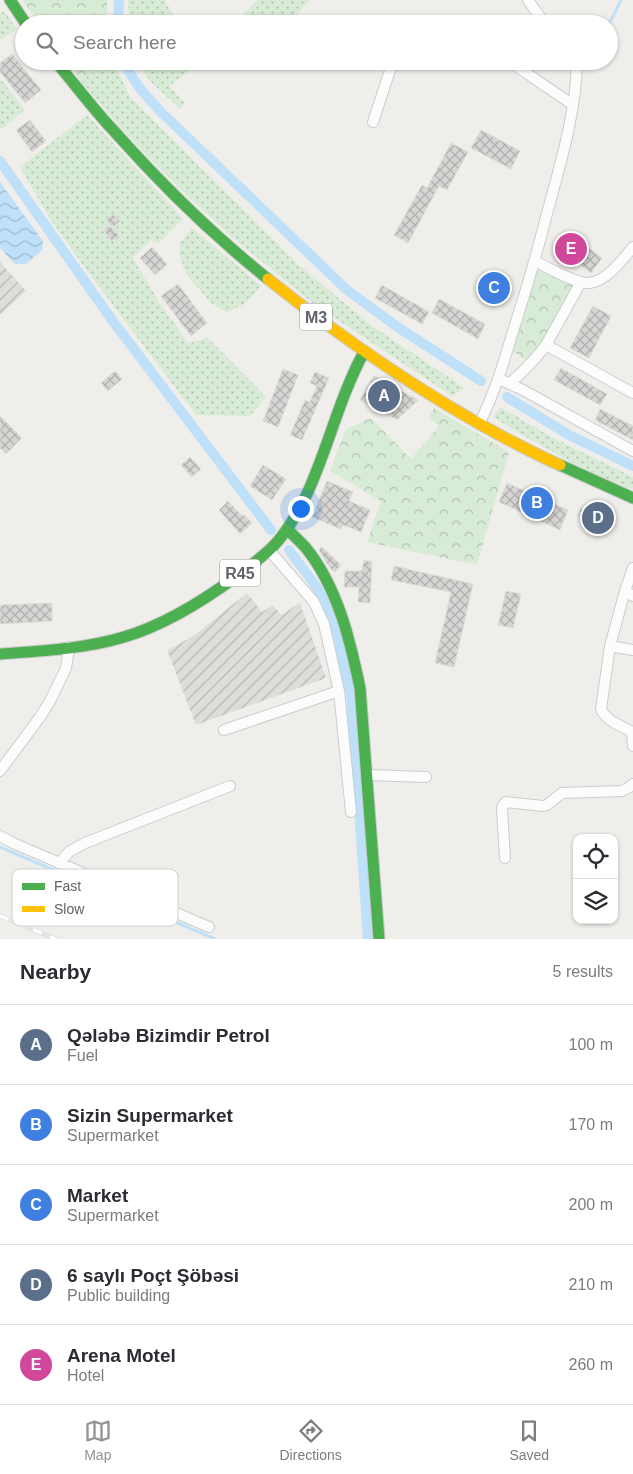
<!DOCTYPE html>
<meta charset="utf-8">
<style>
:root{--surface:#fff;--page:#f2f2f3;--text:#2b2b33;--muted:#7c7c81;--line:#e1e1e2;--accent:#919496}
body{margin:0;font-family:Arial,sans-serif;background:var(--page);color:var(--text)}
.controls{position:absolute;right:15px;bottom:15px;display:grid;overflow:hidden;border-radius:10px;box-shadow:0 1px 4px #0004}
.controls button{width:45px;height:45px;display:grid;place-items:center;padding:0;border:0;border-bottom:1px solid var(--line);background:var(--surface);color:var(--text);font:25px sans-serif}
.you{position:absolute;left:300px;top:508px;width:18px;height:18px;margin:-12px;border:4px solid #fff;border-radius:50%;background:#1a73e8;box-shadow:0 0 0 8px #1a73e833}
.badge{display:grid;place-items:center;width:32px;height:32px;border-radius:50%;background:var(--accent);color:#fff;font-size:16px;font-weight:700}
.pin{position:absolute;translate:-50% -50%;border:2px solid #fff;box-shadow:0 1px 5px #0006}
.list{margin:0;padding:0;list-style:none}
h2{display:flex;justify-content:space-between;align-items:center;height:65px;margin:0;padding:0 20px;font-size:21px}
h2 small{font-size:16px;font-weight:400;color:var(--muted)}
.list li{display:grid;grid-template-columns:32px 1fr auto;gap:15px;align-items:center;box-sizing:border-box;height:80px;padding:0 20px;border-top:1px solid var(--line)}
.list b{display:block;font-size:19px;white-space:nowrap}
.list p{margin:0;font-size:16px;white-space:nowrap;color:var(--muted)}
.list em{font-size:16px;font-style:normal;color:var(--muted)}
.icon{flex:none;width:28px;height:28px;fill:none;stroke:currentColor;stroke-width:2;stroke-linecap:round;stroke-linejoin:round}
.map{position:relative;flex:none;width:633px;height:939px;overflow:hidden}
.search{position:absolute;background:var(--surface);box-shadow:0 1px 4px #0004;left:15px;right:15px;top:15px;height:55px;display:flex;align-items:center;gap:12px;box-sizing:border-box;padding:0 18px;border-radius:28px;color:var(--muted);font-size:19px}
.sheet{height:465px;background:var(--surface)}
nav{display:flex;justify-content:space-around;align-items:center;box-sizing:border-box;height:70px;border-top:1px solid var(--line);background:var(--surface);font-size:14px;color:var(--muted)}
nav a{display:grid;justify-items:center;gap:2px}
nav .on{color:var(--accent)}
.map>svg:first-child{display:block}
</style>
<div class="map">
<svg width="633" height="939" viewBox="0 0 633 939">
<defs>
<pattern id="industrial-furrows" width="10" height="10" patternUnits="userSpaceOnUse" patternTransform="scale(1.25)"><rect width="10" height="10" fill="#dfddda"/><path d="M-1 1l2-2M0 10L10 0M9 11l2-2" fill="none" stroke="#b8b7b5"/></pattern>
<pattern id="grass-dots" width="8" height="8" patternUnits="userSpaceOnUse" patternTransform="scale(1.25)"><rect width="8" height="8" fill="#d8ebd6"/><path d="M2 2h.1M6 6h.1" fill="none" stroke="#b2c2b1" stroke-width="1.8" stroke-linecap="round"/></pattern>
<pattern id="park-crowns" width="20" height="18" patternUnits="userSpaceOnUse" patternTransform="scale(1.25)"><rect width="20" height="18" fill="#d8ebd6"/><path d="M2 6a3 3 0 1 1 6 0M12 15a3 3 0 1 1 6 0" fill="none" stroke="#b2c2b1"/></pattern>
<pattern id="water-waves" width="16" height="10" patternUnits="userSpaceOnUse" patternTransform="scale(1.25)"><rect width="16" height="10" fill="#bfe0f9"/><path d="M0 5q4-4 8 0t8 0" fill="none" stroke="#9eb9cd"/></pattern>
<pattern id="building-cross-hatch" width="8" height="8" patternUnits="userSpaceOnUse" patternTransform="scale(1.25)"><rect width="8" height="8" fill="#d6d5d3"/><path d="M0 0l8 8M0 8l8-8" fill="none" stroke="#b1b0af"/></pattern>
</defs>
<rect width="100%" height="100%" fill="#efeeea"/>
<path fill="url(#industrial-furrows)" d="M0,262L26,291L0,315Z
M247,593L262,612L273,605L281,615L300,603L326,678L196,725L167,650L179,644L196,634Z"/>
<path fill="url(#grass-dots)" d="M128,0H164L179,24H129Z
M257,0H310L289,24H234Z
M4,11L17,29L0,40V14Z
M108,61H113L130,97L300,266L372,326L465,388L452,396L314,304L232,237L178,187L127,135L81,81Z
M136,61H207L194,67L169,86L185,103L180,109L150,81Z
M0,78L25,110L0,130Z
M87,115L183,219L159,243L151,240L133,258L159,302L188,343L208,338L266,397L250,416L196,415L88,272L50,219L20,167Z
M192,228L261,286C250,300 243,307 226,312L211,303L186,274L179,254L180,243Z
M501,407L551,437L633,477V489C584,472 538,444 493,417Z"/>
<path fill="url(#park-crowns)" d="M22,0H107L108,24H39Z
M67,61H108L81,81Z
M538,270L573,285L542,343L527,361L511,350Z
M434,408L509,452L477,565L367,542L381,501L330,471L346,429L371,418L411,459L439,426L429,417Z"/>
<path fill="url(#water-waves)" d="M0,182L43,241L42,250L26,264H15L0,248Z"/>
<g fill="none" stroke-linecap="round" stroke-linejoin="round">
<path stroke="#bfe0f9" stroke-width="3" d="M610,22L621,0
M0,847L215,939"/>
<path stroke="#bfe0f9" stroke-width="10" d="M118,24L119,0
M124,61C132,81 146,96 161,112L347,290L396,326L481,381
M0,161L112,320L271,530
M507,397L569,435L633,466
M289,550L313,582L326,602L333,622L351,694L368,939"/>
</g>
<path fill="url(#building-cross-hatch)" stroke="#deddd9" d="M12,54L41,90L25,103L0,72V63Z
M30,120L46,141L32,152L16,130Z
M481,130L520,151L511,169L471,148Z
M451,143L468,152L447,190L439,186L408,243L394,235L422,185L427,188Z
M113,214L120,221L113,227L107,220Z
M110,226L119,235L112,241L104,231Z
M571,235L602,258L591,273L561,250Z
M152,247L167,264L155,275L140,258Z
M178,284L207,323L191,336L161,296Z
M382,285L429,312L422,324L375,298Z
M439,299L485,324L478,339L432,313Z
M593,306L611,316L589,358L570,348Z
M561,368L607,394L600,405L554,380Z
M283,369L298,375L278,427L263,421Z
M115,371L122,379L108,391L101,383Z
M315,372L329,378L302,440L290,435L305,400L310,402L317,386L310,383Z
M374,376L418,400L397,420L360,400Z
M600,409L633,426V440L595,420Z
M0,416L22,438L6,454L0,448Z
M190,457L201,469L192,477L181,465Z
M263,465L286,479L272,500L250,486Z
M327,481L353,492L349,501L370,510L361,532L343,525L341,529L312,517Z
M507,483L568,510L560,530L499,502Z
M228,501L242,516L244,515L252,523L240,534L219,510Z
M581,508L607,518L604,526L578,516Z
M322,547L341,565L335,572L330,568L319,550Z
M364,560L372,562L370,603L358,602L359,587H344L345,571H362Z
M394,566L473,584L454,667L435,663L451,592L391,580Z
M506,591L521,594L513,628L498,625Z
M52,603V621L0,624V605Z"/>
<g fill="none" stroke-linecap="round" stroke-linejoin="round">
<defs>
<path id="street" d="M528,0L545,24
M417,24H428
M509,61L573,105
M373,122L393,61
M535,261C547,267 576,284 589,283C606,282 623,259 633,247
M546,345L633,393
M499,379L523,390L633,451
M509,384C523,372 535,360 546,345L581,282
M479,424C495,393 504,361 514,328C525,294 535,260 544,225C558,171 576,117 577,61
M269,550L314,602L324,624L339,691L351,812
M633,568L625,591L633,596
M625,591L610,646L601,709C605,720 622,727 633,732
M610,646L633,650
M224,730L339,691
M632,732L633,746
M0,771L40,717L50,701L66,668L69,647
M367,775L426,777
M0,836L13,843L209,927
M505,858L502,809L503,805L506,802L543,806L547,805L562,793L622,791L628,788L633,784
M59,863L70,851L85,843L230,786"/>
<path id="fast" d="M10,0L26,24
M55,61C75,84 93,109 114,131C161,184 213,235 268,279
M560,465L633,498
M287,529C293,535 300,541 306,548C338,588 350,640 360,688L379,939
M0,654C41,651 84,649 124,637C165,625 203,601 237,576C251,565 266,555 278,541C289,528 298,512 306,496C328,449 339,398 364,352"/>
<path id="slow" d="M268,279C343,339 421,393 505,438C523,447 541,457 560,465"/>
</defs>
<use href="#street" stroke="#cbcccc" stroke-width="12"/>
<use href="#fast" stroke="#cacacb" stroke-width="13"/>
<use href="#slow" stroke="#cacacb" stroke-width="13"/>
<use href="#street" stroke="#fdfcfc" stroke-width="10"/>
<use href="#fast" stroke="#4caf50" stroke-width="11"/>
<use href="#slow" stroke="#ffc107" stroke-width="11"/>
<defs>
<path id="rail" d="M0,916L56,939"/>
</defs>
<use href="#rail" stroke="#e4e4e4" stroke-width="5"/>
<use href="#rail" stroke="#fff" stroke-width="3" stroke-dasharray="9" stroke-linecap="butt"/>
</g>
<g text-anchor="middle" dominant-baseline="central" stroke-width="4" stroke-linejoin="round" paint-order="stroke">
<g fill="#fff" stroke="#8f9295" stroke-width="1">
<rect x="300" y="303.5" width="32" height="27" rx="4"/>
<rect x="220" y="559.5" width="40" height="27" rx="4"/>
</g>
<g font-size="16" font-weight="bold" fill="#5f6368">
<text x="316" y="317">M3</text>
<text x="240" y="573">R45</text>
</g>
</g>
<rect x="12" y="869" width="166" height="57" rx="8" fill="#fff" stroke="#cfd0d2" stroke-width="1"/>
<rect x="22" y="883" width="23" height="7" fill="#4caf50"/>
<rect x="22" y="906" width="23" height="6" fill="#ffc107"/>
<g font-size="14" fill="#5f6368">
<text x="54" y="891">Fast</text>
<text x="54" y="914">Slow</text>
</g>
</svg>
<div class="controls">
<button><svg class="icon" aria-label="locate" viewBox="0 0 24 24"><circle cx="12" cy="12" r="6"/><path d="M12 2v4M12 18v4M2 12h4M18 12h4"/></svg></button>
<button><svg class="icon" aria-label="layers" viewBox="0 0 24 24"><path d="M12 4l9 5-9 5-9-5zM3 14l9 5 9-5"/></svg></button>
</div>
<div class="you"></div>
<div class="pin badge" style="left:384px;top:396px;background:#5c6f8a">A</div>
<div class="pin badge" style="left:537px;top:503px;background:#3f7fe0">B</div>
<div class="pin badge" style="left:494px;top:288px;background:#3f7fe0">C</div>
<div class="pin badge" style="left:598px;top:518px;background:#5c6f8a">D</div>
<div class="pin badge" style="left:571px;top:249px;background:#d1479c">E</div>
<div class="search"><svg class="icon" aria-label="search" viewBox="0 0 24 24"><circle cx="10" cy="10" r="6"/><path d="M15 15l6 6"/></svg>Search here</div>
</div>
<section class="sheet">
<h2>Nearby<small>5 results</small></h2>
<ul class="list">
<li><span class="badge" style="background:#5c6f8a">A</span><div><b>Qələbə Bizimdir Petrol</b><p>Fuel</p></div><em>100 m</em></li>
<li><span class="badge" style="background:#3f7fe0">B</span><div><b>Sizin Supermarket</b><p>Supermarket</p></div><em>170 m</em></li>
<li><span class="badge" style="background:#3f7fe0">C</span><div><b>Market</b><p>Supermarket</p></div><em>200 m</em></li>
<li><span class="badge" style="background:#5c6f8a">D</span><div><b>6 saylı Poçt Şöbəsi</b><p>Public building</p></div><em>210 m</em></li>
<li><span class="badge" style="background:#d1479c">E</span><div><b>Arena Motel</b><p>Hotel</p></div><em>260 m</em></li>
</ul>
</section>
<nav>
<a class="on"><svg class="icon" aria-label="map" viewBox="0 0 24 24"><path d="M3 6l6-2 6 2 6-2v14l-6 2-6-2-6 2zM9 4v14M15 6v14"/></svg>Map</a>
<a><svg class="icon" aria-label="directions" viewBox="0 0 24 24"><path d="M12 3l9 9-9 9-9-9zM9 14v-3h6M13 9l2 2-2 2"/></svg>Directions</a>
<a><svg class="icon" aria-label="saved" viewBox="0 0 24 24"><path d="M7 4h10v16l-5-4-5 4z"/></svg>Saved</a>
</nav>
